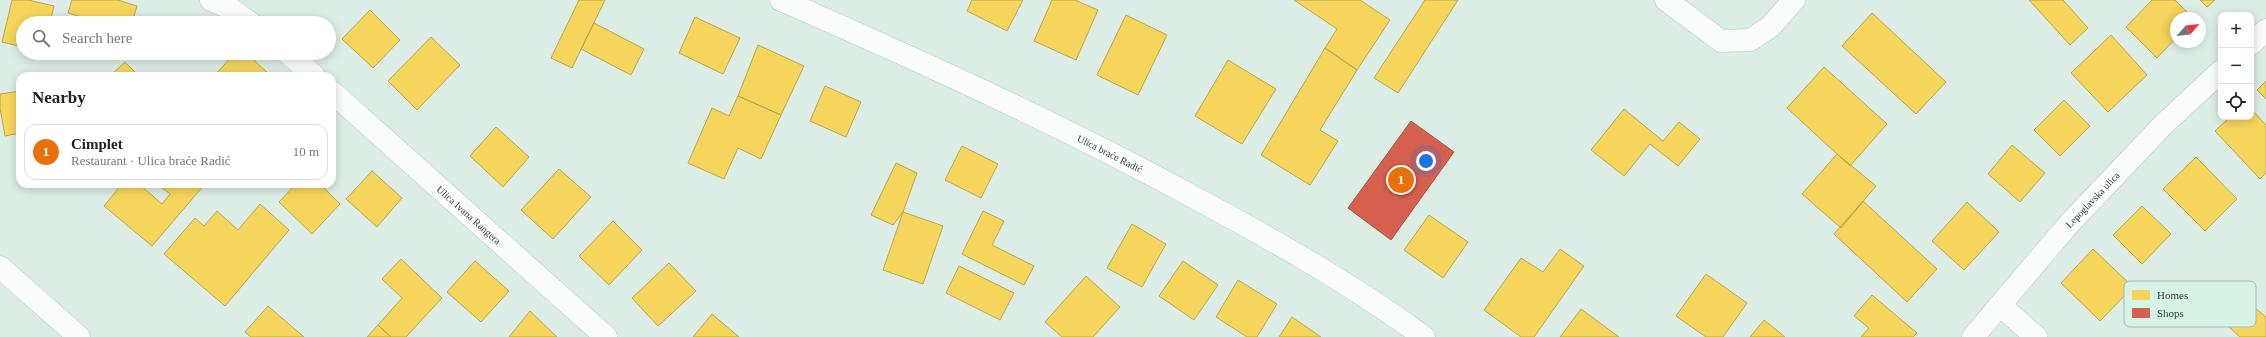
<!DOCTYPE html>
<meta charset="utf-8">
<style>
:root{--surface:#fff;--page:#f6f6f6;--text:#222;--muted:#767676;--line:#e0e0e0;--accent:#6d7a74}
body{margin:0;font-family:Georgia,serif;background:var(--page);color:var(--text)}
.controls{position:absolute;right:12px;top:12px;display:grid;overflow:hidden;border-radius:8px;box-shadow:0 2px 10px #0003}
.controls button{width:36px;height:36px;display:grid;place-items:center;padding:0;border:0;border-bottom:1px solid var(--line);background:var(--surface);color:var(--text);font:20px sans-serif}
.compass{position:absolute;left:2170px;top:12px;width:36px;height:36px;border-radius:50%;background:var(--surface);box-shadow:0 2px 10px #0003;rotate:62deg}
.you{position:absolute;left:1426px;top:161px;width:14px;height:14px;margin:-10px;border:3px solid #fff;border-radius:50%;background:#1a73e8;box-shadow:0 0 0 6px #1a73e833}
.badge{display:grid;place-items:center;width:26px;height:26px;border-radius:50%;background:var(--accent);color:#fff;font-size:13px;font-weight:700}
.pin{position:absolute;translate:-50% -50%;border:2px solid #fff;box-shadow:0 1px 4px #0006}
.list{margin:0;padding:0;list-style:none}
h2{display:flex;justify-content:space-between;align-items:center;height:52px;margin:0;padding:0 16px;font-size:17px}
h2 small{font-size:13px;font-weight:400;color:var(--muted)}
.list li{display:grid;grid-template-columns:26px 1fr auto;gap:12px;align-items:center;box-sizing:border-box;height:56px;margin:0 8px 8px;padding:0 8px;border:1px solid var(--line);border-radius:12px}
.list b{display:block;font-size:15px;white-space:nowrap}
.list p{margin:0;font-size:13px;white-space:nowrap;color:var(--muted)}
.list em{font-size:13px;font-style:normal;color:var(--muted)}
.icon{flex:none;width:22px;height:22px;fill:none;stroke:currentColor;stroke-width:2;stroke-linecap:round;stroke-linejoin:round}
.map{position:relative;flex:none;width:2266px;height:337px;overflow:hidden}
.search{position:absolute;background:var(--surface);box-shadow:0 2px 10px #0003;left:16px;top:16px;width:320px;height:44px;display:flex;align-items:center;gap:10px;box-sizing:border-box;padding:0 14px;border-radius:22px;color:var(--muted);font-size:15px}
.panel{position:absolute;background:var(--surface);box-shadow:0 2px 10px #0003;left:16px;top:72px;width:320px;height:116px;border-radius:12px}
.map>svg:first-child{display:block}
</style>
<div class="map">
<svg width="2266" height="337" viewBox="0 0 2266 337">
<rect width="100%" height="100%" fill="#dcede5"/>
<path fill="#f6d55c" stroke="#bba751" d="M12,0H28L54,6L50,23H23V47L2,42Z
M72,0H118L137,6L132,23H87L88,19L68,13Z
M579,0H605L572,68L551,58Z
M972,0H1023L1007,31L967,11Z
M1052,0H1075L1098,10L1076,60L1034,41Z
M1294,0H1360L1390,20L1357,70L1325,48L1337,29Z
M1425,0H1458L1398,93L1374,78Z
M2029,0H2063L2088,28L2070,45Z
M2152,0H2175L2193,18H2176V38L2157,58L2126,27Z
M2200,0H2215L2207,7Z
M370,10L400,40L373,68L342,39Z
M1872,13L1946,82L1916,114L1842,46Z
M1126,15L1167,35L1138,95L1097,75Z
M695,17L740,38L723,74L679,53Z
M594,23L644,49L631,75L581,49Z
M2111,35L2147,75L2108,112L2071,73Z
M431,37L460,65L417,110L388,81Z
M758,45L804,66L781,115L738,96Z
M1325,48L1357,70L1320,130L1338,141L1310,185L1261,155Z
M235,53H246L271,76H214Z
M1228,60L1276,89L1242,144L1195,116Z
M125,62L139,76H110Z
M1824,67L1887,124L1850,166L1787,108Z
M2266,81V99L2257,90Z
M825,86L861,102L846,137L810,121Z
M20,91V133L5,136L0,108V94Z
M738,96L781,115L761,159L738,148L724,179L688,163L712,108L729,116Z
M2064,100L2090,126L2060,156L2034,130Z
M1624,109L1663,141L1679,122L1700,139L1678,166L1650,144L1624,176L1591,150Z
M2251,109L2266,125V173L2260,179L2215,131L2230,117H2251Z
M496,127L529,157L503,187L470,156Z
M2012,145L2045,173L2020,202L1988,174Z
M962,146L998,164L981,198L945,180Z
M1837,154L1876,186L1841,228L1802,194Z
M2196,157L2237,199L2205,231L2163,189Z
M896,163L917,173L903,212L893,225L871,215Z
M559,169L591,197L553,239L521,210Z
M372,171L402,198L377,227L346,199Z
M122,184H139L162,204L170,194L157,184H205L152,246L104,206Z
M296,184H320L340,204L312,234L279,202Z
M1863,201L1937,269L1907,302L1834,234Z
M1967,202L1999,232L1964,270L1932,241Z
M260,204L289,230L225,306L164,254L195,218L204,226L217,211L238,230Z
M2142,206L2171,234L2142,264L2113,235Z
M983,211L1004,221L992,245L1034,266L1024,285L962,254Z
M903,212L943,226L923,284L883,270Z
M1429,215L1468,242L1443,278L1404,250Z
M613,221L642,250L609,285L579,256Z
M1132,224L1166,244L1142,287L1107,268Z
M1560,249L1584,266L1534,337H1521L1484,310L1521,258L1543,272Z
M2093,249L2133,287L2100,321L2061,283Z
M401,259L442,298L406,337H391L378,325L402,298L382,279Z
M475,261L509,291L481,322L447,292Z
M1183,261L1218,285L1194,320L1159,296Z
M669,263L696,291L658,326L632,298Z
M959,266L1014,293L1000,320L946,293Z
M1706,274L1747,303L1723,337H1706L1676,316Z
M1086,276L1120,307L1093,337H1062L1045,322Z
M1238,280L1277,304L1257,337H1247L1216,317Z
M1872,295L1917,333L1913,337H1861L1869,328L1854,316Z
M2248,302L2266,317V337H2240L2228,326Z
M268,306L304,337H251L245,332Z
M1581,309L1619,337H1560Z
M530,311L557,337H509Z
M712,314L739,337H693Z
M1292,317L1321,337H1279Z
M1764,320L1785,337H1750Z
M378,325L391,337H367Z"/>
<path fill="#d6604d" stroke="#a45546" d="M1411,121L1454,152L1391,240L1348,208Z"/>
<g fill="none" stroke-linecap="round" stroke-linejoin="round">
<defs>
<g id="minor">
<path d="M211,0L228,7L250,23"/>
<path d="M1666,0L1721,41L1750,40L1770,27L1794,0"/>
<path d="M2251,44L2266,30"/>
<path d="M288,53L314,76"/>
<path id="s1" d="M332,92L606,337"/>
<path d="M0,267L79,337"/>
<path d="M2000,305L2036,337"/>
<path id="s2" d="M1973,337L2068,225L2163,125L2221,71"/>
</g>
<g id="major">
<path id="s3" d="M781,0C923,62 1063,126 1199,200C1277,242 1353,285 1424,337"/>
</g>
</defs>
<use href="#minor" stroke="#bcc8c2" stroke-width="23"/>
<use href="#major" stroke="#bcc8c2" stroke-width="23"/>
<use href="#minor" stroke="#fafcfb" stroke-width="22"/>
<use href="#major" stroke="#fafcfb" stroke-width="22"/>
</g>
<g text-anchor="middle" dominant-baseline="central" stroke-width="4" stroke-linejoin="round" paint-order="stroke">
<g font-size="10" fill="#313c37" stroke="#d6f3e5">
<text stroke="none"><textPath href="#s3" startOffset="363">Ulica braće Radić</textPath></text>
<text stroke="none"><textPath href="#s2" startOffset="182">Lepoglavska ulica</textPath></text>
<text stroke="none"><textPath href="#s1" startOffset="184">Ulica Ivana Rangera</textPath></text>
</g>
</g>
<rect x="2124" y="281" width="132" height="46" rx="6" fill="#d6f3e5" stroke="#a4bcb1" stroke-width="1"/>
<rect x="2132" y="290" width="18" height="10" fill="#f6d55c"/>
<rect x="2132" y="308" width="18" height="10" fill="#d6604d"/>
<g font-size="11" fill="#313c37">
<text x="2157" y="299">Homes</text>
<text x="2157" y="317">Shops</text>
</g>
</svg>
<div class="controls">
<button>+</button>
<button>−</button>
<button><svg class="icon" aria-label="locate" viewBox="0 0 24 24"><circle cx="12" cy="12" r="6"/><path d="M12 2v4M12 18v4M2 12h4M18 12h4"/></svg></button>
</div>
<svg class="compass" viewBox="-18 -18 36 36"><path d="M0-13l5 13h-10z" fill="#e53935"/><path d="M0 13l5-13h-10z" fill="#767676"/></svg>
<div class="you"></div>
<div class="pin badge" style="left:1401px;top:180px;background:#e8710a">1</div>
<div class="search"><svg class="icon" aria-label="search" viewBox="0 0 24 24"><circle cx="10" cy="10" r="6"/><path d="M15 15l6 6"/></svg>Search here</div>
<section class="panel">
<h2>Nearby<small></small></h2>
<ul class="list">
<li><span class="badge" style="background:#e8710a">1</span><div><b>Cimplet</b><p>Restaurant · Ulica braće Radić</p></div><em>10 m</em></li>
</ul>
</section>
</div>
